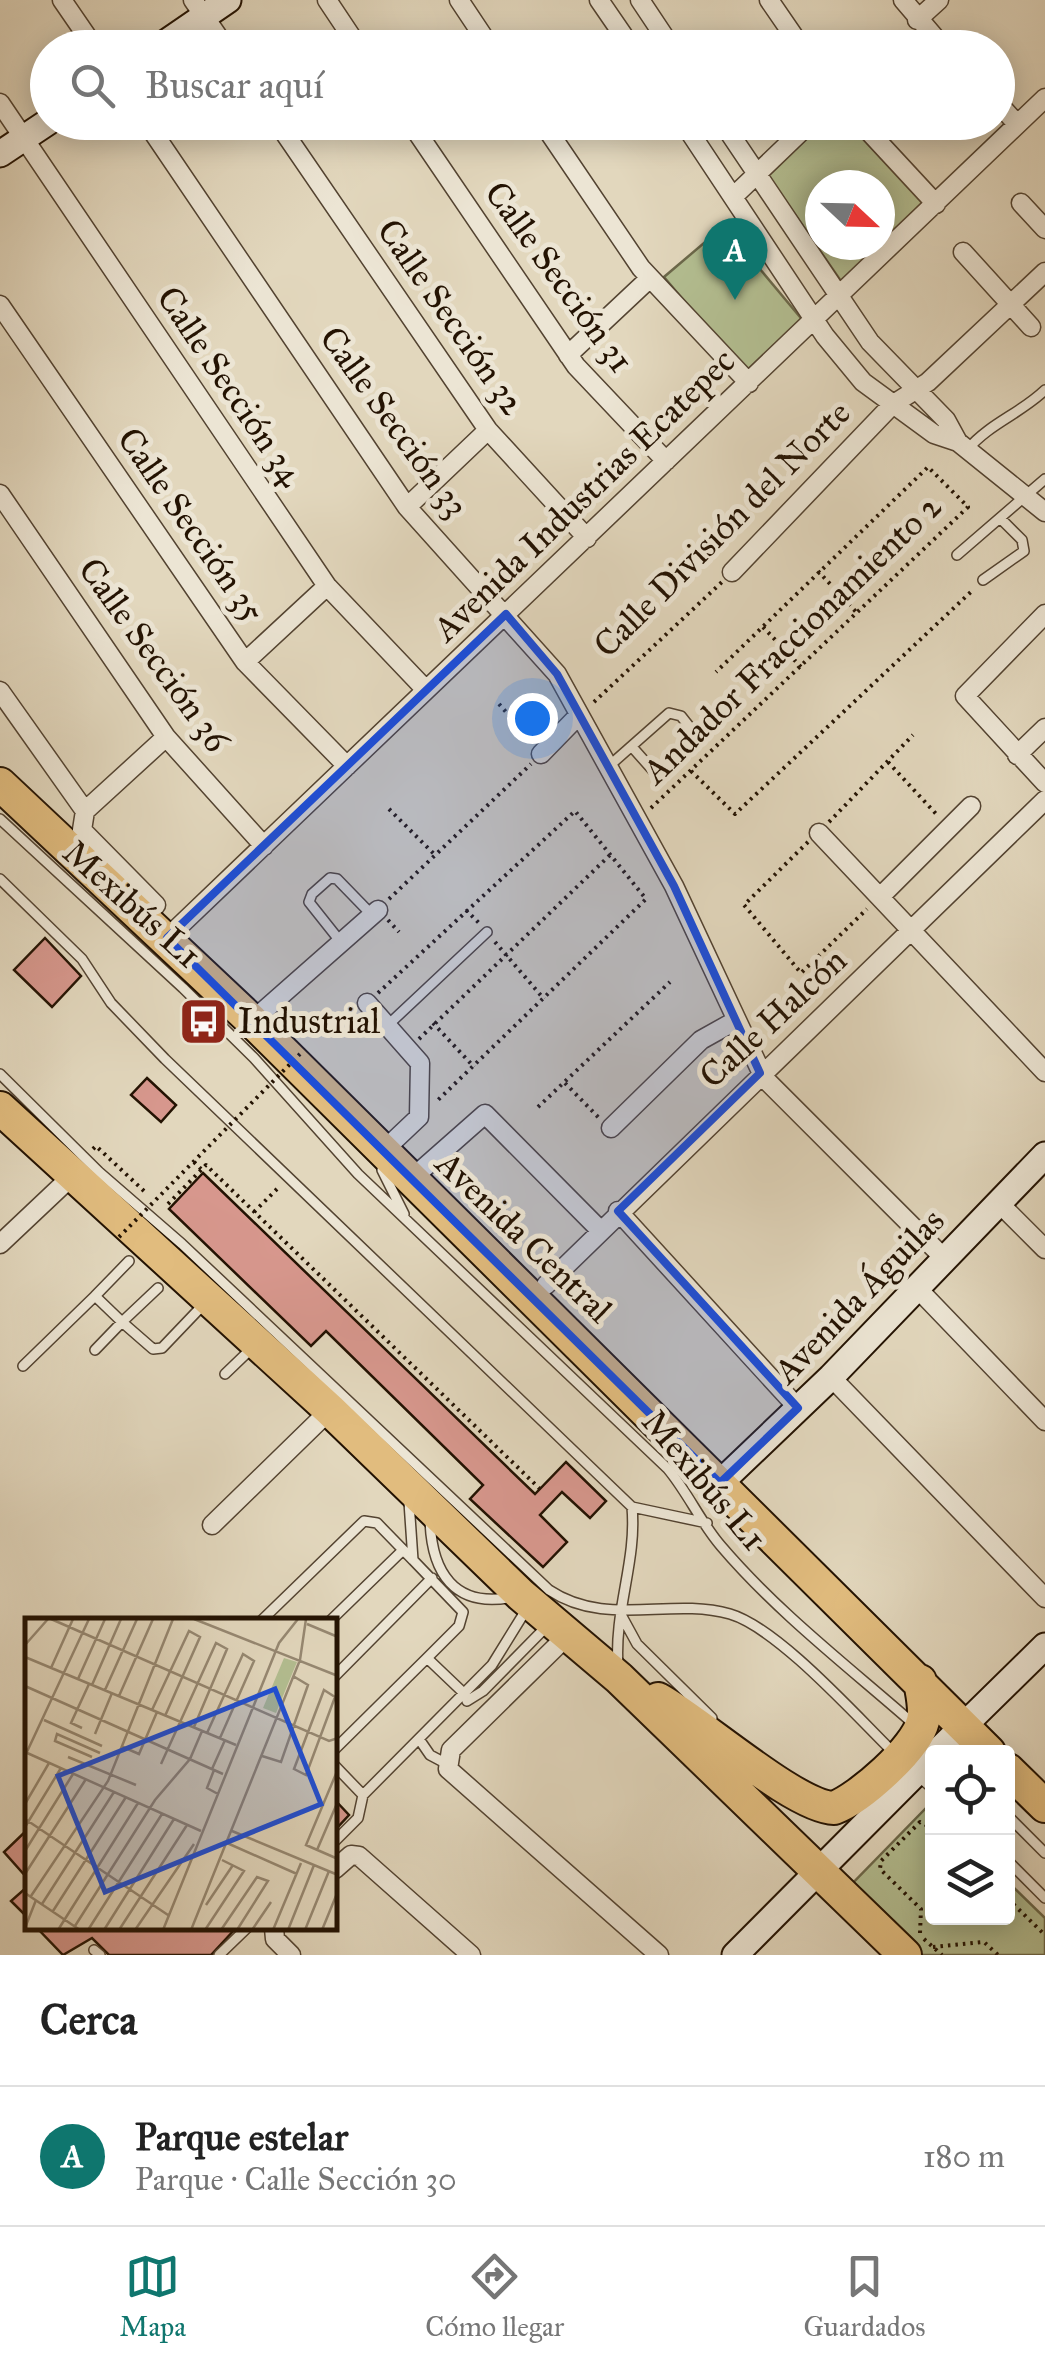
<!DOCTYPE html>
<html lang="es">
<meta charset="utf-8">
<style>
:root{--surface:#fff;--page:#f2f2f2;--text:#222;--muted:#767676;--line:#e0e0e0;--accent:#0f766e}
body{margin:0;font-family:"IM FELL Great Primer",serif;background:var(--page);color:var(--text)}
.controls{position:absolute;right:30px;bottom:30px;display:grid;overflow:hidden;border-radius:10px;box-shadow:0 5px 25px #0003}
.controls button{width:90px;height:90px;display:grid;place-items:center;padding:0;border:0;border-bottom:2px solid var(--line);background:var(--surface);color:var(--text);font:50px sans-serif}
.compass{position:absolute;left:805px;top:170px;width:90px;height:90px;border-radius:50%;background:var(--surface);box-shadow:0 5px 25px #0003;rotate:112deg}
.you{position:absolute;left:532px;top:718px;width:35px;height:35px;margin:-25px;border:8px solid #fff;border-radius:50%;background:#1a73e8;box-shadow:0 0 0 15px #1a73e833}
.badge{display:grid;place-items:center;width:65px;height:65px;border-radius:50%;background:var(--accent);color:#fff;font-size:32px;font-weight:700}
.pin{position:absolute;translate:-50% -82px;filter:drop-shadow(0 2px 5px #0008)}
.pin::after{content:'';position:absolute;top:52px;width:35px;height:30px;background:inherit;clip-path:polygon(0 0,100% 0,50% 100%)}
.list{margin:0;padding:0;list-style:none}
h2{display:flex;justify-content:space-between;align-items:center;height:130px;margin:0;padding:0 40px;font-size:42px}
h2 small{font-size:32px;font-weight:400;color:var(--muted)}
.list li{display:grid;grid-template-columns:65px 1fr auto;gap:30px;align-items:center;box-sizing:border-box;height:140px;padding:0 40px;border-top:2px solid var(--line)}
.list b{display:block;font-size:38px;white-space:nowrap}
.list p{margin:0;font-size:32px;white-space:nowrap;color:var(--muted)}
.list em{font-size:32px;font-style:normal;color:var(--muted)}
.icon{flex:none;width:55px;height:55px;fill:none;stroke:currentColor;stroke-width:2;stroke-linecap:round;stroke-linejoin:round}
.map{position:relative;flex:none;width:1045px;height:1955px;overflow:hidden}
.search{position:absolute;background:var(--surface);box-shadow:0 5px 25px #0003;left:30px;right:30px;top:30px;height:110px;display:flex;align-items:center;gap:25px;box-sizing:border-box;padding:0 35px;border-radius:55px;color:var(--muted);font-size:38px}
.sheet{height:270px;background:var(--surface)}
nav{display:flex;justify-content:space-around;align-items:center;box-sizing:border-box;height:140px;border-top:2px solid var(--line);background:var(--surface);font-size:28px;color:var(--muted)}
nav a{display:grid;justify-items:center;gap:5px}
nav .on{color:var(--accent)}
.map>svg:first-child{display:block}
</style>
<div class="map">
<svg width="1045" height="1955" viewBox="0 0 1045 1955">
<rect width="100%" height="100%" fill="#e2d7bd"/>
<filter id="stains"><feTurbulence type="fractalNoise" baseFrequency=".002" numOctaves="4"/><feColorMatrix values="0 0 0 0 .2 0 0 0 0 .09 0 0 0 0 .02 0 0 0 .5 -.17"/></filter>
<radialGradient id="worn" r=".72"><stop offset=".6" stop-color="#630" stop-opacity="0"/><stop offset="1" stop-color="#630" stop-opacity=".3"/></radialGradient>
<path fill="#b3be91" stroke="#6b684a" stroke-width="2.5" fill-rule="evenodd" d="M807,123H853L926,206L843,284L761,166ZM820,185H880V245H820Z
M724,226L805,323L745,373L664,277Z
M929,1805L932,1918H1008V1882L1045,1918V1955H916L847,1889Z"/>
<path fill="#d7978d" stroke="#231202" stroke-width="2.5" d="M45,938L81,976L52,1007L14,970Z
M147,1078L176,1105L161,1122L131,1095Z
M203,1173L535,1494L566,1462L606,1501L590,1518L562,1492L540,1515L567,1542L543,1567L470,1499L483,1485L326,1331L311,1346L169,1209Z
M335,1800L349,1815L335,1830Z
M28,1829V1879L4,1852Z
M28,1886V1918L11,1901Z
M37,1928H236L211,1955H109L92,1938L63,1955Z"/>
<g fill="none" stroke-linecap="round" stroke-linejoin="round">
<defs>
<path id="lane" d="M967,450C990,423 1020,414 1045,390
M957,555L1045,479
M983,580L1024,551L1022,540L1001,519
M609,766L669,713L681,716L696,735L657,775L633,748
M0,819L183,988L254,1058L358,1174L668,1469C688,1493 701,1523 721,1546C778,1613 850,1668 916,1726
M0,879L82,959L111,1003L165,1059L632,1507
M340,941L309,902L312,894L330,878L337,879L372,915
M388,1025L487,932
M0,1074L99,1172L182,1244L549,1590C606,1628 669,1597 730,1614C778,1628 857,1717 895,1754
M382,1170L404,1214
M158,1288L122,1322L153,1349L162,1348L204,1304
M95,1350L122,1322L95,1296L129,1261
M23,1366L95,1296
M225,1374L252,1348
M409,1502L413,1560L463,1612L459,1626L427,1658L470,1699
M430,1518C431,1572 454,1609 513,1597
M619,1611L637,1644L712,1718
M262,1620L364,1521L377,1523L413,1560
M331,1620L403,1550
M618,1666C614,1610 637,1561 632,1507L707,1523
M335,1676L432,1578
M467,1701L483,1691L547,1626
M419,1739L430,1755L447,1764
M335,1749L427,1658
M335,1766L363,1795
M917,1775L932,1788
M1008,1816L1045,1853
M335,1841L358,1818L363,1795L492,1665L526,1610
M1008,1861L1045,1898
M94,1950L100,1955
M219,1955L247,1928"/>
<path id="street" d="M62,0L95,48
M193,0L226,48
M327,0L359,48
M459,0L491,48
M599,0L632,48
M640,0L672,48
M769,0L802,48
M903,0L944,48
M917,20L939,0
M0,103L327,586L426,690
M998,103L1017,124
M146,122L407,507L557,674L674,886L764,1078L945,1259
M277,122L488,430L587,538
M410,122L576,366L666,461
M542,122L641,268L749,383
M683,122L825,336L863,382L934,434L958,442L1045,512
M722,122L870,342L946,420L958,442
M860,122L936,204
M734,196L811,122
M1021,203L1045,229
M963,252L1031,327
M0,305L245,662L347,766
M568,355L650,278
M0,494L166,737L264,846
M407,507L488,430
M732,572L892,405L928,382L1045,272
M1045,614L965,696L1045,783
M245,662L327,586
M0,691L85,811L82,830L156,905
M541,754L578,716
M1017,755L1045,728
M85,811L166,737
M819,833L1045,1072
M880,897L971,806
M167,938L1045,98
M367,1003L420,1063L419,1117L381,1153
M252,1021L378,910
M611,1128L701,1040L735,1021
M409,1181L485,1114L600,1230
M999,1203L1045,1249
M618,1211L798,1408
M0,1244L71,1177
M546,1285L1045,800
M917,1288L1045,1421
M831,1377L1045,1598
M212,1525L330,1410
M567,1636L451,1750L448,1769L659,1955
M335,1869L351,1855L359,1856L471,1955
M274,1928L275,1939L291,1955"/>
<path id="secondary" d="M158,48L228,0
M0,154L48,122
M720,1483L831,1377L1045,1155
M937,1752L1045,1646
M735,1955L932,1757"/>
<path id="highway" d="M0,784L252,1021L989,1752
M0,1108L330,1410L521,1595L619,1678L905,1955
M658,1699C700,1722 795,1807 834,1808C860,1798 916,1749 923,1721C926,1708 922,1694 920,1681
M1008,1770L1045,1806"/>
</defs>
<use href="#lane" stroke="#534331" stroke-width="12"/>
<use href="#street" stroke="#534331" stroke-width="21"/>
<use href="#secondary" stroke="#231202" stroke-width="29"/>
<use href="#highway" stroke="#231202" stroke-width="36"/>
<path stroke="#231202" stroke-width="4" stroke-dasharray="2.5 5" stroke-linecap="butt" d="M818,571L858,614
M763,627L801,667
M594,702L722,582
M499,704L532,742
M888,762L939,817
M691,771L735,814L974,589
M651,808L968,507L928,467L716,672
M389,809L435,855
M829,822L913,735
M808,842L744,905L801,973L867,909
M389,899L531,764
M466,910L479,923
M388,920L399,932
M495,942L544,999
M378,993L575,811L646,899L438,1100
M433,1023L474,1067
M419,1039L610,855
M565,1083L600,1119
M538,1107L670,982
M93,1149L96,1146L144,1191
M194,1162L201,1169
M168,1204L206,1165L540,1489
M254,1212L279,1187
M1008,1899L1045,1935
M920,1933L921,1909L880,1869L881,1861L920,1822L932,1828
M924,1939L942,1955
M933,1947L984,1942L998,1955"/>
<use href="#lane" stroke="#ece5d4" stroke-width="9"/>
<use href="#street" stroke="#ece5d4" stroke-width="18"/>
<use href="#secondary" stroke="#ece5d4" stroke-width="25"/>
<use href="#highway" stroke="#e1bc7e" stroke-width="32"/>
<path stroke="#231202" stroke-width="4" stroke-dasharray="2.5 5" stroke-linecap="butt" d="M119,1237L300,1054"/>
</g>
<path fill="#1d4ed8" fill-opacity="0.2" stroke="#1d4ed8" stroke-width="8" stroke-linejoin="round" d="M506,614L557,674L674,886L760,1073L618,1211L798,1408L720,1483L167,938Z"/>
<defs>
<symbol id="bus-square" viewBox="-11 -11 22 22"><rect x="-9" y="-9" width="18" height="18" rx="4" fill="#8f2418" stroke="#ece5d4"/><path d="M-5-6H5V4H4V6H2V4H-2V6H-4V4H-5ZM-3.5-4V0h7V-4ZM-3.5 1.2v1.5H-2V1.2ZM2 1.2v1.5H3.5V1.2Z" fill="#fff"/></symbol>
</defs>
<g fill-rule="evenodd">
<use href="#bus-square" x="176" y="994" width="55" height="55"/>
</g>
<g text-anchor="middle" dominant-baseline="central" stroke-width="10" stroke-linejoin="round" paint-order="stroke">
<g font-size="35" fill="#231202" stroke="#ece5d4">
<text transform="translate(559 277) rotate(54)">Calle Sección 31</text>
<text transform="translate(451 317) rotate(55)">Calle Sección 32</text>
<text transform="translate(230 386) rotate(56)">Calle Sección 34</text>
<text transform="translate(394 422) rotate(54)">Calle Sección 33</text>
<text transform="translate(584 495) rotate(-44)">Avenida Industrias Ecatepec</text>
<text transform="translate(191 525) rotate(55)">Calle Sección 35</text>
<text transform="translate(722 529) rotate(-45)">Calle División del Norte</text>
<text transform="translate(792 639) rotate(-44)">Andador Fraccionamiento 2</text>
<text transform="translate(154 655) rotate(54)">Calle Sección 36</text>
<text transform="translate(132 904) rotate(42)">Mexibús L1</text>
<text transform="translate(773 1018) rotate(-43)">Calle Halcón</text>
<text transform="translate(524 1237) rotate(44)">Avenida Central</text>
<text transform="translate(859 1296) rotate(-46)">Avenida Águilas</text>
<text transform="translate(704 1480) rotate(50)">Mexibús L1</text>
</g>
<g font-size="35" fill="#231202" stroke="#ece5d4" text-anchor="start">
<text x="238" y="1021">Industrial</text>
</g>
</g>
<g transform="translate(25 1618)">
<rect width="312" height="312" fill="#e2d7bd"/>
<path d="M259,40L272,44L251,95L238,90Z" fill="#b3be91"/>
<path fill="none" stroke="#968872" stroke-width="2.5" d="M26,1L304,123L313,120M169,1L313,58M282,6L313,19M0,27L23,1M0,39L211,127M26,50L48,1M53,61L80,1M67,67L96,1M0,68L198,156M80,72L112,1M299,72L310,79L281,157L269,151ZM94,78L128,1M127,92L164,13L175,19L140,98M19,102L77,128M57,110L46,105L64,66M182,115L218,36L229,43L195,120M70,116L87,75M98,129L114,136L132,94M0,134L176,213M0,138L64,1M237,138L256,144L283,67L268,58M43,139L111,167M67,139L30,123L32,116L75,135M136,146L191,25L202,31L169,109M187,151L200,122M313,151L281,227L313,241M189,152L182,170L193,176M0,186L24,145M0,201L143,297M0,209L36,150M207,213L313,257M202,225L272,256M292,232L313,183M0,233L48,156M0,256L61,161M0,275L55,312M6,278L83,163L148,1M17,286L89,174M181,287L208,247M28,293L101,179M50,308L130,182L165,141L177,113M0,310L11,282M33,312L113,185M63,312L137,196M79,312L149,201M94,312L162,207M110,312L169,226M138,312L254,25L273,1M166,312L275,42L281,1M180,312L219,253L197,242M196,312L232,259L243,263L212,312M227,312L246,284M248,312L276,245M263,312L289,247M280,312L304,253M297,312L313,273"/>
<path fill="#1d4ed8" fill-opacity="0.15" stroke="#1d4ed8" stroke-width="5" d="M250,71L296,186L80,274L33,158Z"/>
<rect width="312" height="312" fill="none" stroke="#231202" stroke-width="5"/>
</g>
<rect width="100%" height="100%" filter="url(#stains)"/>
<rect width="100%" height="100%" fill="url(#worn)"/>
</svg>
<div class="controls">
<button><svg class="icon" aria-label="locate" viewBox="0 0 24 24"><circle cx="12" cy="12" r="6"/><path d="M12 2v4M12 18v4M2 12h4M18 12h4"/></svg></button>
<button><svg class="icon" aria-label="layers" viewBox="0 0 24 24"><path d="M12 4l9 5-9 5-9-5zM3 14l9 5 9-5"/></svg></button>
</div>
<svg class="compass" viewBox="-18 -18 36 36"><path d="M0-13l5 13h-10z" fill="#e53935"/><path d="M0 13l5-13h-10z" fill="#767676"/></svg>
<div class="you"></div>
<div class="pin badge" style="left:735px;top:300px">A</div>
<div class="search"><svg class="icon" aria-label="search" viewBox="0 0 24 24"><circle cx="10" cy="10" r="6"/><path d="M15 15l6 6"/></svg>Buscar aquí</div>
</div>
<section class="sheet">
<h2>Cerca<small></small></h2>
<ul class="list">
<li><span class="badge">A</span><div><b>Parque estelar</b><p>Parque · Calle Sección 30</p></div><em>180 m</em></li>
</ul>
</section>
<nav>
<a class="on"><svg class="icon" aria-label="map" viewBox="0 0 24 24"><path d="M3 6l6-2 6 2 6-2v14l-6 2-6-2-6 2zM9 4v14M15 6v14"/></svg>Mapa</a>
<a><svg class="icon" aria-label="directions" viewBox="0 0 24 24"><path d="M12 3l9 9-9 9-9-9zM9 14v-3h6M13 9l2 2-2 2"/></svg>Cómo llegar</a>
<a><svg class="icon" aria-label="saved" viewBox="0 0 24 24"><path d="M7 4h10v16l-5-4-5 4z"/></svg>Guardados</a>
</nav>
